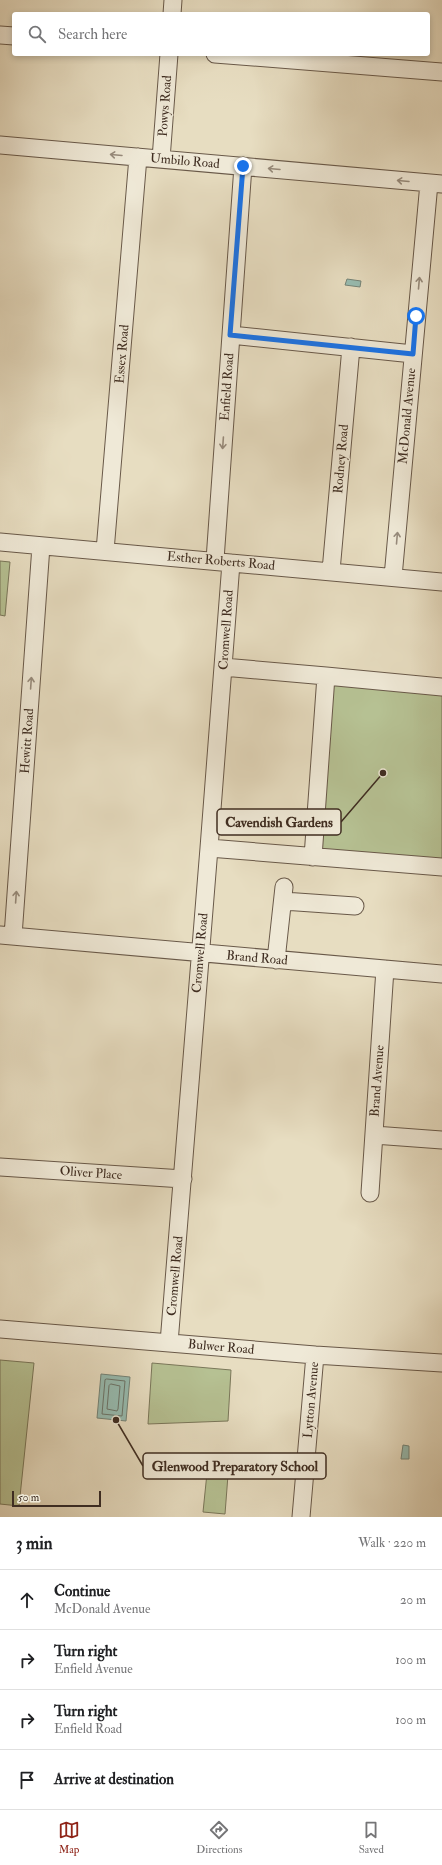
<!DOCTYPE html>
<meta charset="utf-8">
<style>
:root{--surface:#fff;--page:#f6f6f6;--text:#202124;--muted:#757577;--line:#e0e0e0;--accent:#8f2418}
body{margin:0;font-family:"IM FELL Double Pica",serif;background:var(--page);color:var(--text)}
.scale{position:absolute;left:12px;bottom:10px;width:89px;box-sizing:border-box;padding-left:4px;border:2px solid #3f2d21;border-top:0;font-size:11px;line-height:14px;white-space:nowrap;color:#3f2d21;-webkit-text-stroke:3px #efe9d7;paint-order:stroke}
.stop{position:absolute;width:12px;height:12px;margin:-9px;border:3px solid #1a73e8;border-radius:50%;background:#fff}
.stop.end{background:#1a73e8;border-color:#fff;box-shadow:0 1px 4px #0008}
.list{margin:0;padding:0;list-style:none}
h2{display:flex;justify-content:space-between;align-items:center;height:52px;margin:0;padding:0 16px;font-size:17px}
h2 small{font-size:13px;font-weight:400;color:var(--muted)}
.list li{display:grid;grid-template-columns:26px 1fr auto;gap:12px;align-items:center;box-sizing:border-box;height:60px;padding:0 16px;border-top:1px solid var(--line)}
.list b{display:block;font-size:15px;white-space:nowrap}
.list p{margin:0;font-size:13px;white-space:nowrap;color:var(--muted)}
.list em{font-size:13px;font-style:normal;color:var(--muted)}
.icon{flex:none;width:22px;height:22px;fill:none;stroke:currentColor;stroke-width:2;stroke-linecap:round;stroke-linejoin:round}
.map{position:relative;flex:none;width:442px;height:1517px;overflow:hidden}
.search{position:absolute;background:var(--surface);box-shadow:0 2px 6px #0003;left:12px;right:12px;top:12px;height:44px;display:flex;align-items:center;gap:10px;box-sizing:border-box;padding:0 14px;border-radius:4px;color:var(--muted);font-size:15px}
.sheet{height:292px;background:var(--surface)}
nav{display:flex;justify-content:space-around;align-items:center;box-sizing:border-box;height:56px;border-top:1px solid var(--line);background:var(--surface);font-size:11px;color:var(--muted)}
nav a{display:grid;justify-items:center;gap:2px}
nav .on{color:var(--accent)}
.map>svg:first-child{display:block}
</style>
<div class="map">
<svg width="442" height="1517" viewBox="0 0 442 1517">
<rect width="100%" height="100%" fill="#e7ddc1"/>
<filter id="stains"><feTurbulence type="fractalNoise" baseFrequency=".005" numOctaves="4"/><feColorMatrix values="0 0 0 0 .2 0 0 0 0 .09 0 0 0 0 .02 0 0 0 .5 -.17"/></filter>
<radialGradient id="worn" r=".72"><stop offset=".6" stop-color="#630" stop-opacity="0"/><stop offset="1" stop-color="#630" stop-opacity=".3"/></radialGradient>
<path fill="#b6c193" stroke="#7a775a" d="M0,561L10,562L5,616L0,615Z
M330,683L442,692V864L317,854Z
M0,1360L34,1363L19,1506L0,1504Z
M152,1363L231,1370L228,1421L148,1424Z
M207,1473L228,1475L225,1514L203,1512Z"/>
<path fill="#97bcb1" stroke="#748377" d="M347,279L361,281L360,287L345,285Z
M101,1374L130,1377L126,1421L97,1418Z
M403,1445L409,1446V1459H401Z"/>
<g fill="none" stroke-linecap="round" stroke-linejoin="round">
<path stroke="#6b7469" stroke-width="1" d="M107,1379L125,1381L122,1416L102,1414L105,1380Z
M111,1384L120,1386L118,1409L117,1411L107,1409L109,1386Z"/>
<defs>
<path id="minor" d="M172,14L173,0
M0,35L14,36
M215,54L442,72
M0,145L442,184
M161,159L169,54
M231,335L413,354
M0,542L442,582
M105,551L138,157
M215,560L243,166
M331,571L351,347
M393,577L429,183
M223,667L326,676L442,687
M209,848L442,867
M313,857L326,676
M283,901L355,906
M0,935L442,974
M13,936L41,546
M276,960L284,887
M374,1135L442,1140
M0,1167L183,1179
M370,1193L385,969
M0,1329L315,1355L442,1363
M169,1343L209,848L231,563
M301,1517L315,1355"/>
</defs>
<use href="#minor" stroke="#695949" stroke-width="19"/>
<use href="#minor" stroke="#efe9d7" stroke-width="17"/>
</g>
<defs><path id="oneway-shaft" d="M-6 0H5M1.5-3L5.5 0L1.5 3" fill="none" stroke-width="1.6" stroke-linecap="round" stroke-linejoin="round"/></defs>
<g stroke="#978b7c">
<use href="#oneway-shaft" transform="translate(116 155) rotate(-175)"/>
<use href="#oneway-shaft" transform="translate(274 169) rotate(-175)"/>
<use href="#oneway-shaft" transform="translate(403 181) rotate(-175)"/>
<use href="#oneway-shaft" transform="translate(419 283) rotate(-85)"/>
<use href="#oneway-shaft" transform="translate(223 443) rotate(94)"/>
<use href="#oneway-shaft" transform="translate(397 538) rotate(-85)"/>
<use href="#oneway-shaft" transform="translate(31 683) rotate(-86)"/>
<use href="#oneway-shaft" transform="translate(16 897) rotate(-86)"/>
</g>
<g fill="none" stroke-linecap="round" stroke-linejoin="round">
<path stroke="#1a73e8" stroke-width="5" d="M243,166L230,335L413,354L416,316"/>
</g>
<g text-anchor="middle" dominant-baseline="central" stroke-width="3" stroke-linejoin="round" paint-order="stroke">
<g font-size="13" fill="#3f2d21" stroke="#efe9d7">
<text transform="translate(165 106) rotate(-86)">Powys Road</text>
<text transform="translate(185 161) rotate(5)">Umbilo Road</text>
<text transform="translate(122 354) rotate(-85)">Essex Road</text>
<text transform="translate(227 387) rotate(-86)">Enfield Road</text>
<text transform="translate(407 416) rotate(-85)">McDonald Avenue</text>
<text transform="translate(341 459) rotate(-85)">Rodney Road</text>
<text transform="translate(221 561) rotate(5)">Esther Roberts Road</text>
<text transform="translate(226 630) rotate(-86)">Cromwell Road</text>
<text transform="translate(27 741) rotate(-86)">Hewitt Road</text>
<text transform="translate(200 953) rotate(-85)">Cromwell Road</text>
<text transform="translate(257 958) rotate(5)">Brand Road</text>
<text transform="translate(377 1081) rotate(-86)">Brand Avenue</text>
<text transform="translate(91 1173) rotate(4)">Oliver Place</text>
<text transform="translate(175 1276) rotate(-85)">Cromwell Road</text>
<text transform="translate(221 1347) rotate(5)">Bulwer Road</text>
<text transform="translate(311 1400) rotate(-85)">Lytton Avenue</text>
</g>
</g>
<path fill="none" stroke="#3f2d21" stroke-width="1.5" d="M383 773L341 822M116 1420L143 1466"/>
<g fill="#3f2d21" stroke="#efe9d7" stroke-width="1.5">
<circle cx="383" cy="773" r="4"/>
<circle cx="116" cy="1420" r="4"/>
</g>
<g fill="#efe9d7" stroke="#3f2d21" stroke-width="1.5">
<rect x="217" y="809" width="124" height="26" rx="4"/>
<rect x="143" y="1453" width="183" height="26" rx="4"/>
</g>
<g font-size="14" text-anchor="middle" font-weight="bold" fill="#3f2d21">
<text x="279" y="827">Cavendish Gardens</text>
<text x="235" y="1471">Glenwood Preparatory School</text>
</g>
<rect width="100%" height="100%" filter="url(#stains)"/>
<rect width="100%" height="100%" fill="url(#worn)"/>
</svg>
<div class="scale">50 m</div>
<div class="stop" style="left:416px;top:316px"></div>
<div class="stop end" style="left:243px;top:166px"></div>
<div class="search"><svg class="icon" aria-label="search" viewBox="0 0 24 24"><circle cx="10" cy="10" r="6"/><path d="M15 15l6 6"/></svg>Search here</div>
</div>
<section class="sheet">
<h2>3 min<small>Walk · 220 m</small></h2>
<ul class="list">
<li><svg class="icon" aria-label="ahead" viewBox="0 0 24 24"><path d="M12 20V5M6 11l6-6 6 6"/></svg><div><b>Continue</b><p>McDonald Avenue</p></div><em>20 m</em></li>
<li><svg class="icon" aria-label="right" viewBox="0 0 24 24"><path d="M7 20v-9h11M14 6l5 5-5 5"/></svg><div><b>Turn right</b><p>Enfield Avenue</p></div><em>100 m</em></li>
<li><svg class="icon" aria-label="right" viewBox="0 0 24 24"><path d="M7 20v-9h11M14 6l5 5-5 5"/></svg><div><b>Turn right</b><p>Enfield Road</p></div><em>100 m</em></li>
<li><svg class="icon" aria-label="arrive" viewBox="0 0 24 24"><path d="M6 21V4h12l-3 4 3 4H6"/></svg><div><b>Arrive at destination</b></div></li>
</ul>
</section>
<nav>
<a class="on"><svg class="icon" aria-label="map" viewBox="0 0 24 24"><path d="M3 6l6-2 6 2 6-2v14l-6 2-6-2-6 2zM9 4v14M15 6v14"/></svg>Map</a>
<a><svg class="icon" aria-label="directions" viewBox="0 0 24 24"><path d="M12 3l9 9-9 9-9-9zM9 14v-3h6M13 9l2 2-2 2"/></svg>Directions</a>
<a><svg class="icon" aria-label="saved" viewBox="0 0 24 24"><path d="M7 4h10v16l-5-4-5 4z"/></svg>Saved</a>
</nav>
